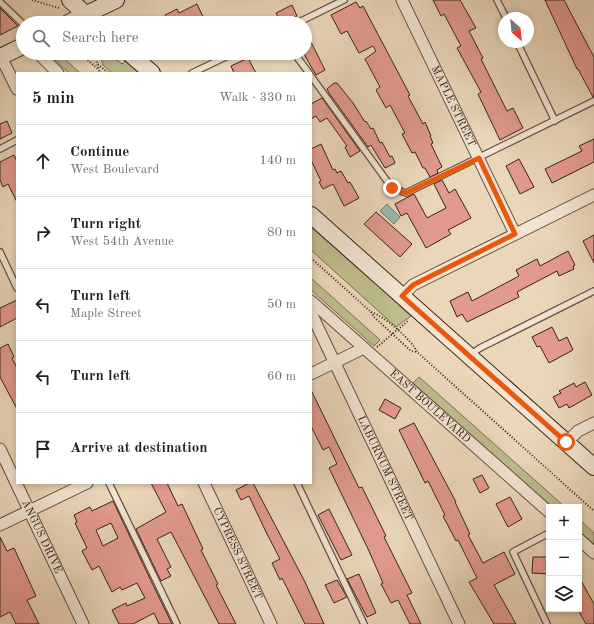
<!DOCTYPE html>
<meta charset="utf-8">
<style>
:root{--surface:#fff;--page:#f2f2f2;--text:#202124;--muted:#757577;--line:#e0e0e0}
body{margin:0;font-family:"Old Standard TT",serif;background:var(--page);color:var(--text)}
.controls{position:absolute;right:12px;bottom:12px;display:grid;overflow:hidden;border-radius:0px;box-shadow:0 2px 6px #0003}
.controls button{width:36px;height:36px;display:grid;place-items:center;padding:0;border:0;border-bottom:1px solid var(--line);background:var(--surface);color:var(--text);font:20px sans-serif}
.compass{position:absolute;left:498px;top:12px;width:36px;height:36px;border-radius:50%;background:var(--surface);box-shadow:0 2px 6px #0003;rotate:153deg}
.stop{position:absolute;width:12px;height:12px;margin:-9px;border:3px solid #ea580c;border-radius:50%;background:#fff}
.stop.end{background:#ea580c;border-color:#fff;box-shadow:0 1px 4px #0008}
.list{margin:0;padding:0;list-style:none}
h2{display:flex;justify-content:space-between;align-items:center;height:52px;margin:0;padding:0 16px;font-size:17px}
h2 small{font-size:13px;font-weight:400;color:var(--muted)}
.list li{display:grid;grid-template-columns:26px 1fr auto;gap:12px;align-items:center;box-sizing:border-box;height:72px;padding:0 16px;border-top:1px solid var(--line)}
.list b{display:block;font-size:15px;white-space:nowrap}
.list p{margin:0;font-size:13px;white-space:nowrap;color:var(--muted)}
.list em{font-size:13px;font-style:normal;color:var(--muted)}
.icon{flex:none;width:22px;height:22px;fill:none;stroke:currentColor;stroke-width:2;stroke-linecap:round;stroke-linejoin:round}
.map{position:relative;flex:none;width:594px;height:624px;overflow:hidden}
.search{position:absolute;background:var(--surface);box-shadow:0 2px 6px #0003;left:16px;top:16px;width:296px;height:44px;display:flex;align-items:center;gap:10px;box-sizing:border-box;padding:0 14px;border-radius:22px;color:var(--muted);font-size:15px}
.panel{position:absolute;background:var(--surface);box-shadow:0 2px 6px #0003;left:16px;top:72px;width:296px;height:412px;border-radius:0px}
.map>svg:first-child{display:block}
</style>
<div class="map">
<svg width="594" height="624" viewBox="0 0 594 624">
<rect width="100%" height="100%" fill="#ead6b9"/>
<filter id="stains"><feTurbulence type="fractalNoise" baseFrequency=".005" numOctaves="4"/><feColorMatrix values="0 0 0 0 .2 0 0 0 0 .09 0 0 0 0 .02 0 0 0 .5 -.17"/></filter>
<radialGradient id="worn" r=".72"><stop offset=".6" stop-color="#630" stop-opacity="0"/><stop offset="1" stop-color="#630" stop-opacity=".3"/></radialGradient>
<path fill="#bdbc8b" stroke="#7a7051" d="M99,53H112L114,55L113,57L122,64L126,61L139,73H112L103,65Z
M59,54L80,73H69L54,59Z
M311,227L369,278L375,280L397,298L398,304L411,316L396,327L311,250Z
M311,278L380,340L374,346L311,290Z
M419,377L565,507H552L413,383Z
M579,519L594,533V544L579,531Z"/>
<path fill="#98b9ac" stroke="#717d70" d="M387,204L400,217L394,224L380,211Z"/>
<path fill="#e39a8e" stroke="#372417" fill-rule="evenodd" d="M433,0H460L476,28L469,31L483,58L481,59L507,111L513,108L523,128L500,140L478,94L481,92L457,48L461,46L444,14L441,16Z
M545,0H564L586,42L594,57V97H593L578,69H577Z
M356,2L360,8L363,6L410,95L408,96L423,124L425,122L431,136H430L433,143L431,144L442,167L437,170L438,173L430,177L425,168H423L415,152L412,153L402,134L405,133L390,105L386,108L376,90L380,87L365,59L376,51L373,46L359,53L347,31L341,34L331,15Z
M197,4L206,23H169L165,15L177,9L179,13Z
M292,5L297,16L281,23L276,13Z
M0,8L18,26L0,35Z
M305,30L325,70L316,75L305,56Z
M248,58L256,73H234L231,66Z
M334,83H337L353,103L365,122L366,121L371,129L373,128L380,143L382,142L390,157L392,156L395,163L385,168L371,145L368,147L329,93L327,89Z
M322,98L360,151L350,157L345,147L347,146L327,118L320,122L316,116L311,119V104Z
M7,121L12,133L0,139V124Z
M594,139V162L552,183L545,169L582,151L579,146Z
M321,144L333,170L335,169L337,173L341,171L348,183L350,182L359,198L344,206L333,184L323,189L319,182L321,181L311,160V149Z
M14,155L17,161V202L8,184L3,187L0,180V162Z
M519,159L534,187L520,194L506,166Z
M442,180L449,193L455,189L471,218L448,230L451,234L426,248L407,213L401,216L395,204L414,194L427,218L446,208L434,184Z
M376,212L412,244L400,257L364,224Z
M594,235V263L583,241Z
M568,251L575,265L573,266L574,269L559,276L557,271L517,292L519,297L467,322L462,314L457,317L450,301L468,292L472,301L519,276L516,270L537,259L540,266Z
M17,300V318L0,327V308Z
M552,327L559,341L567,337L573,350L549,363L540,346L537,347L532,337Z
M8,344L14,357L12,358L17,368V409L0,377V348Z
M585,382L592,395L569,408L567,404L559,408L553,397L561,393L559,391L574,383L576,387Z
M311,390L359,488L362,487L386,536L384,537L412,593L407,595L421,624H410L398,600L391,603L381,584L383,583L369,551L329,468L337,464L329,447L323,450L311,426Z
M385,399L401,408L395,419L379,410Z
M414,423L456,502H455L470,534L468,535L483,563L504,552L515,574L494,585L516,624H494L469,582L477,578L458,540L456,541L443,516L445,515L428,481L425,483L399,430Z
M482,475L489,488L480,493L473,479Z
M151,483H167L178,506L182,504L203,549L201,550L218,584L216,585L236,624H219L171,532L157,539L171,567L167,569L171,576L161,581L136,529L166,512Z
M249,483H253L305,582L324,624H305L282,578L280,580L272,563L280,559L266,532L249,496L241,500L236,490Z
M510,497L522,519L508,527L496,504Z
M113,501L153,585L172,624H159L154,613L133,624H119L112,610L126,603L127,606L145,598L137,583L122,590L120,587L112,592L99,566L92,570L82,551L87,548L75,523L77,522L74,515L90,507L92,511ZM111,523L118,538L103,546L96,530Z
M329,509L352,555L341,560L318,515Z
M0,537L7,551L14,548L36,596L27,600L39,624H16L10,612L0,617Z
M533,557H549V574L532,573Z
M359,574L376,613L367,617L347,579Z
M579,577L594,604V624H586L578,610L582,608L579,602Z
M337,580L347,597L334,603L325,585Z"/>
<g fill="none" stroke-linecap="round" stroke-linejoin="round">
<defs>
<path id="lane" d="M497,0L506,18
M0,2L23,24
M297,23L344,0
M517,42L555,121
M294,53L309,73
M192,73L234,53
M311,76L392,188L406,193L594,101
M0,149L17,140
M0,252L17,288
M470,355L480,348L594,291
M109,483L177,624
M297,483L364,624
M547,624L513,552L549,533"/>
<g id="street">
<path id="s1" d="M402,0L515,234"/>
<path d="M38,53L58,73"/>
<path d="M1,57L17,89"/>
<path d="M402,296L413,285L594,195"/>
<path id="s2" d="M311,301L549,512"/>
<path id="s3" d="M311,313L459,624"/>
<path d="M311,374L364,348"/>
<path d="M566,443L578,431L594,423"/>
<path id="s4" d="M0,449L83,624"/>
<path id="s5" d="M204,483L271,624"/>
<path d="M0,525L87,483"/>
<path d="M579,539L594,553"/>
</g>
<path id="secondary" d="M70,0L95,23
M68,23L116,0
M129,53L152,73
M0,57L23,46
M311,215L594,467"/>
</defs>
<use href="#lane" stroke="#645040" stroke-width="8"/>
<use href="#street" stroke="#645040" stroke-width="13"/>
<use href="#secondary" stroke="#372417" stroke-width="18"/>
<path stroke="#372417" stroke-width="2" stroke-dasharray="1 2" stroke-linecap="butt" d="M32,0L59,8
M94,53L100,73
M81,54L99,70
M98,64L108,73
M311,258L371,312C383,315 413,341 417,352L594,511
M371,312L374,317L411,351L417,352
M377,347L409,320"/>
<use href="#lane" stroke="#f1e4d2" stroke-width="5.5"/>
<use href="#street" stroke="#f1e4d2" stroke-width="11"/>
<use href="#secondary" stroke="#f1e4d2" stroke-width="16"/>
</g>
<g fill="none" stroke-linecap="round" stroke-linejoin="round">
<path stroke="#ea580c" stroke-width="5" d="M392,188L406,193L479,158L515,234L413,285L402,296L566,442"/>
</g>
<g text-anchor="middle" dominant-baseline="central" stroke-width="3.5" stroke-linejoin="round" paint-order="stroke">
<g font-size="11" fill="#372417" stroke="#f1e4d2">
<text stroke="none"><textPath href="#s1" startOffset="118">MAPLE STREET</textPath></text>
<text stroke="none"><textPath href="#s2" startOffset="159">EAST BOULEVARD</textPath></text>
<text stroke="none"><textPath href="#s3" startOffset="172">LABURNUM STREET</textPath></text>
<text stroke="none"><textPath href="#s4" startOffset="97">ANGUS DRIVE</textPath></text>
<text stroke="none"><textPath href="#s5" startOffset="78">CYPRESS STREET</textPath></text>
</g>
</g>
<rect width="100%" height="100%" filter="url(#stains)"/>
<rect width="100%" height="100%" fill="url(#worn)"/>
</svg>
<div class="controls">
<button>+</button>
<button>−</button>
<button><svg class="icon" aria-label="layers" viewBox="0 0 24 24"><path d="M12 4l9 5-9 5-9-5zM3 14l9 5 9-5"/></svg></button>
</div>
<svg class="compass" viewBox="-18 -18 36 36"><path d="M0-13l5 13h-10z" fill="#e53935"/><path d="M0 13l5-13h-10z" fill="#757577"/></svg>
<div class="stop" style="left:566px;top:442px"></div>
<div class="stop end" style="left:392px;top:188px"></div>
<div class="search"><svg class="icon" aria-label="search" viewBox="0 0 24 24"><circle cx="10" cy="10" r="6"/><path d="M15 15l6 6"/></svg>Search here</div>
<section class="panel">
<h2>5 min<small>Walk · 330 m</small></h2>
<ul class="list">
<li><svg class="icon" aria-label="ahead" viewBox="0 0 24 24"><path d="M12 20V5M6 11l6-6 6 6"/></svg><div><b>Continue</b><p>West Boulevard</p></div><em>140 m</em></li>
<li><svg class="icon" aria-label="right" viewBox="0 0 24 24"><path d="M7 20v-9h11M14 6l5 5-5 5"/></svg><div><b>Turn right</b><p>West 54th Avenue</p></div><em>80 m</em></li>
<li><svg class="icon" aria-label="left" viewBox="0 0 24 24"><path d="M17 20v-9H6M10 6l-5 5 5 5"/></svg><div><b>Turn left</b><p>Maple Street</p></div><em>50 m</em></li>
<li><svg class="icon" aria-label="left" viewBox="0 0 24 24"><path d="M17 20v-9H6M10 6l-5 5 5 5"/></svg><div><b>Turn left</b></div><em>60 m</em></li>
<li><svg class="icon" aria-label="arrive" viewBox="0 0 24 24"><path d="M6 21V4h12l-3 4 3 4H6"/></svg><div><b>Arrive at destination</b></div></li>
</ul>
</section>
</div>
